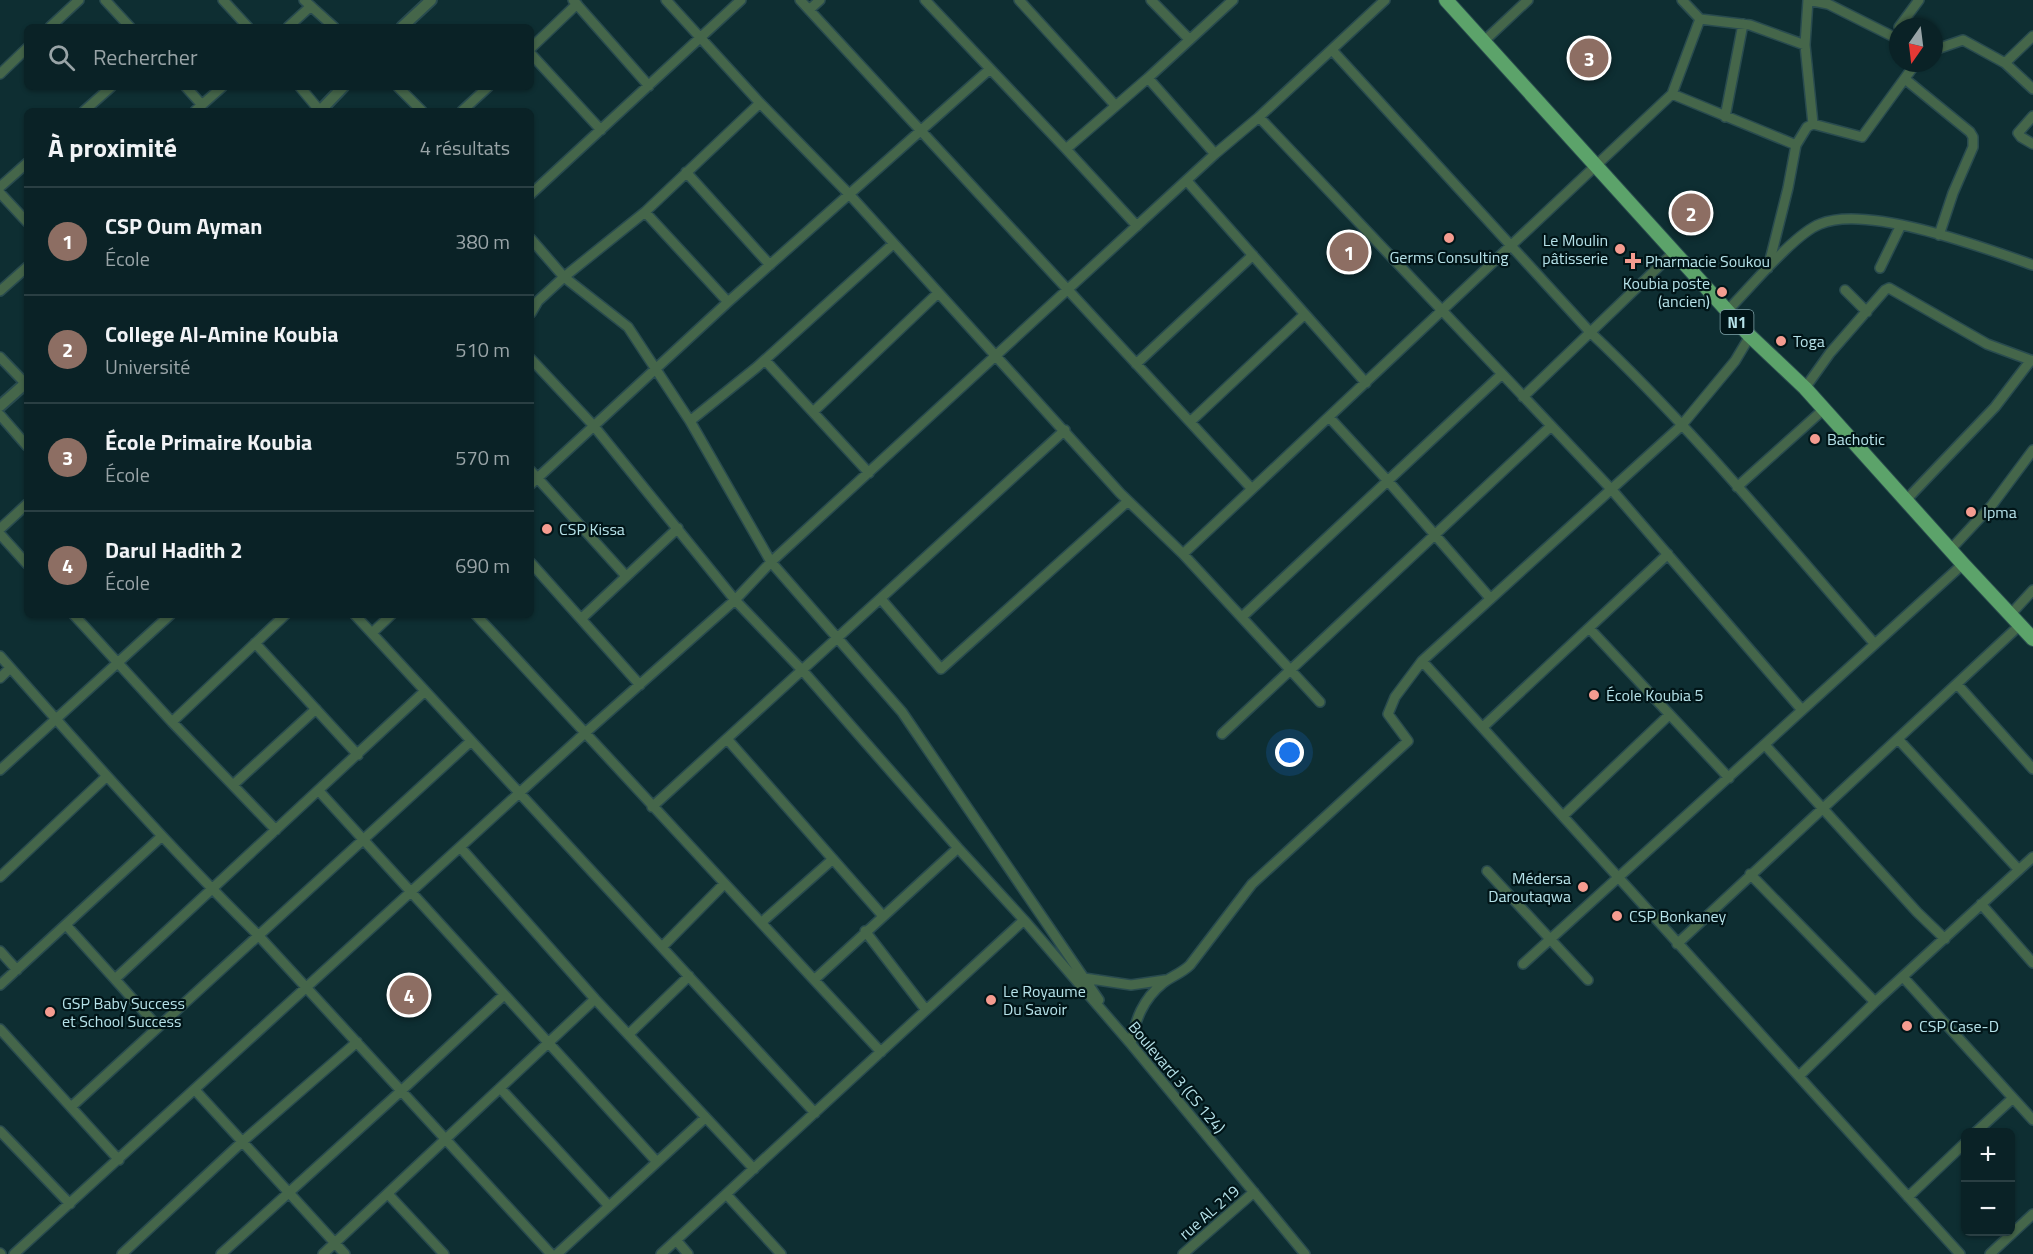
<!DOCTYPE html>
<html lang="fr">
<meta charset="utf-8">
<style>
:root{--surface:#0a2226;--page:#182f32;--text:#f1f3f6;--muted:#99a4a7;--line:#2a3f43;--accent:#bca0f2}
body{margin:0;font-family:"Titillium Web",sans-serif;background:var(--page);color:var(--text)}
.controls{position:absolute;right:18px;bottom:18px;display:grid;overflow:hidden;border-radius:9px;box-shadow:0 2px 4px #0004}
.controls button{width:54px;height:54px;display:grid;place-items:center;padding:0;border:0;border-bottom:2px solid var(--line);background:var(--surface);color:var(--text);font:30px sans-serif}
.compass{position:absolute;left:1889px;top:18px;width:54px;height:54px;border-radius:50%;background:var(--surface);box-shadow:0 2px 4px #0004;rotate:194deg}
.you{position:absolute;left:1290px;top:753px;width:21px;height:21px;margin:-15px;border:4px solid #fff;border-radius:50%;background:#1a73e8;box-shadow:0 0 0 9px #1a73e833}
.badge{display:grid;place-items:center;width:39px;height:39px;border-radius:50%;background:var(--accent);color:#fff;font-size:20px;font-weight:700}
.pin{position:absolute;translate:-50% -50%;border:3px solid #fff;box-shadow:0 2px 6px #0006}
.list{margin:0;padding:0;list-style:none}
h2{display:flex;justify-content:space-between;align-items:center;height:78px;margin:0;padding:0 24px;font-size:26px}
h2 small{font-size:20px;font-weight:400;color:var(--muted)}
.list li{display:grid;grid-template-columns:39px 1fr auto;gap:18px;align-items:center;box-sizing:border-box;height:108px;padding:0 24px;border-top:2px solid var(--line)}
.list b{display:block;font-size:22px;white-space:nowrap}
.list p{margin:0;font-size:20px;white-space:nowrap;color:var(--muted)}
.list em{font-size:20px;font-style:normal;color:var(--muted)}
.icon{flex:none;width:33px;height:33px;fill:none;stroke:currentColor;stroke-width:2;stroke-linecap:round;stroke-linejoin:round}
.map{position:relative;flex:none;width:2033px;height:1254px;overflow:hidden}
.search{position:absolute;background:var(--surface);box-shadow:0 2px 4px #0004;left:24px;top:24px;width:510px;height:66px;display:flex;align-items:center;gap:15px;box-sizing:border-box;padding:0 21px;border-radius:9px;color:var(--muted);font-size:22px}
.panel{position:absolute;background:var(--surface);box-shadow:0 2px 4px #0004;left:24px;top:108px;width:510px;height:510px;border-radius:9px}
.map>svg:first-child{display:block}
</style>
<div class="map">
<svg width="2033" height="1254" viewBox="0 0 2033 1254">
<rect width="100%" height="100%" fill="#0e2e32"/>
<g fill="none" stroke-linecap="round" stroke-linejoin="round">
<defs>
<path id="minor" d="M105,0L130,27
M223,0L248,27
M304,0L334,27
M573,0L649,86
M666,0L760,103L849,194L1120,493L1183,554L1320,702
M800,0L1252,489
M925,0L1066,149
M1019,0L1115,105
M1151,0L1189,39
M1682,0L1700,19L1750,25L1805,45
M1808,0L1828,4L1898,39
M809,10L820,0
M50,27L79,0
M288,27L311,6
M1899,27L1919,0
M1483,42L1528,0
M531,48L577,4
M1332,50L1590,332C1692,428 1782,538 1874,643
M1934,50L1963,40L2005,63L2033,89
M531,54L601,130
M2005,63L2033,36
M0,74L27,48
M1148,78L1215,154
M1905,79L1970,132L1973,137V147L1953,193L1939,235
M186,87L202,105
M300,87L320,111
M398,87L422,111
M1672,94L1796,145
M84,111L111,87
M195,111L222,87
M462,111L488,87
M2033,116L2018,133L2021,137L2033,144
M1259,117L1612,490L1802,710
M1725,117L1743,24
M1813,124L1862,137L1916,63
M686,172L770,265
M1187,181L1366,383
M0,187L27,163
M0,193L27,222
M531,194L741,0
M645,212L728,302
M1137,226L1066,149L1148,78L1233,0
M531,239L564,277L628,327L690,421L771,562L902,712L1099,1000
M1768,268L1788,188L1796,145L1807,127L1813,124L1805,45L1808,0
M1880,268L1901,225
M1845,290L1867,312
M0,291L27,267
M1727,311C1749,289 1794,234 1820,224C1867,204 1985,248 2033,265
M531,313L538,301L564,277L645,212L760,103
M0,357L25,383
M531,359L593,425L735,600L803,671L958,848L1024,920L1131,1044L1305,1254
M765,360L869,473
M1136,364L1253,255
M1805,388L1830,353L1885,290L1889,288L1987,344L2033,361
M1523,397L1674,252
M813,412L938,293
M0,415L27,446
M1329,417L1388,481L1490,598
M690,421L757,367L893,244
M1190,422L1305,314
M531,471L626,576
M531,484L728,302L990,69
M1737,487L1824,409
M1907,499L1995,407L2031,360
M0,529L27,504
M0,534L27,564
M1951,549L1992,505L2033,450
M1183,554L1672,94L1700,19
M531,563L640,685
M881,599L941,669L1128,501
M74,615L172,722L276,830
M355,615L815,1113
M476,615C611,761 746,906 881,1052
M2010,615L2033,590
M1242,617L1502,374
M582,618L678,528
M1589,628L1729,778
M372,633L391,615
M255,643L358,755
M0,656C84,751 168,846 258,935L551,1254
M1422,661L1960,1254
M0,678L10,668
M1957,684L2033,769
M172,722L285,615
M1483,727L1668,554
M1222,734L1551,426
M1898,739L2019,870
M728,740L883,916
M1765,745L1917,912L1945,939
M0,770L170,615
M233,785L316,709
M319,791L657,1162
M652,807L1065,430
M1563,816L1669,715
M460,847L595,999L754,1169
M1487,871L1588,980
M1750,874L1875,1002
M0,877L107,776
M1981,904L2033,963
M762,922L833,859
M66,925L158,1027
M865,931L926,1010
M1677,944L2020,625
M662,947L724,884
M0,951L17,970
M1523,964L1963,564
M1903,977L2033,1120
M1084,978L1131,985L1165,980
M115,979L425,691
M814,980L958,848
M0,985L162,836
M0,1029L119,1160
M629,1034L689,976
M1131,1044C1135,1020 1143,999 1163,983C1172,976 1182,973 1190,965L1252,884L1408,741L1388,714L1395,697L1422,661L1681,426L1735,361L1750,336
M1799,1076L1875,1002L2033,857
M500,1088L609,1206
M195,1090L345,1254
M71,1107L471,741
M0,1131L70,1204
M1976,1132L2013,1098
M388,1194L444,1254
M726,1194L781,1254
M1908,1197L1966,1142
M676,1240L688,1254
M0,1253L1,1254
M14,1254L585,733L735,600L771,562L1215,154L1259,117L1385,0
M122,1254L242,1142L357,1042
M221,1254L401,1091L504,995
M323,1254L595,999
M557,1254L705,1118
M661,1254L1024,920
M1183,1254L1254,1192
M1990,1254L2033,1214"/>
<path id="tertiary" d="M402,27L431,0
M320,111L343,87
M0,406L27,382"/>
<path id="primary" d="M1446,0L1750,336L1805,388L1963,564L2033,639"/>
</defs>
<use href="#minor" stroke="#294b4f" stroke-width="12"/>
<use href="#tertiary" stroke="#294b4f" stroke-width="14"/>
<use href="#primary" stroke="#294b4f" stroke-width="16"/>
<use href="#minor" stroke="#45664a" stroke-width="9"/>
<use href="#tertiary" stroke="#45664a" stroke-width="10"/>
<use href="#primary" stroke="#5ca36a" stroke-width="14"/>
</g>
<g fill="#f59c90" stroke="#011518" stroke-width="2">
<circle cx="1449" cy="238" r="6"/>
<circle cx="1620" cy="249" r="6"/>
<path d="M1630 252h6v6h6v6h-6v6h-6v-6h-6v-6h6z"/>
<circle cx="1722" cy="292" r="6"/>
<circle cx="1781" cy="341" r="6"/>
<circle cx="1815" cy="439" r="6"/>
<circle cx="1971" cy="512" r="6"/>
<circle cx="547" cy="529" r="6"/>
<circle cx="1594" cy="695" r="6"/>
<circle cx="1583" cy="887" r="6"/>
<circle cx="1617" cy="916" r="6"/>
<circle cx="991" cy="1000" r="6"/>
<circle cx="50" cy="1012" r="6"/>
<circle cx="1907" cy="1026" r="6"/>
</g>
<g text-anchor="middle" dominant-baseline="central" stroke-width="4.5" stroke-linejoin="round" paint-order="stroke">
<rect fill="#011518" stroke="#80a4aa" stroke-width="1.5" x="1720.5" y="310" width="33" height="24" rx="4.5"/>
<g font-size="15" font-weight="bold" fill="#b6e2e9">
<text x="1737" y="322">N1</text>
</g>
<g font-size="16" fill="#b6e2e9" stroke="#011518" text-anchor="start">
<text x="1608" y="240" text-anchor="end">Le Moulin<tspan x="1608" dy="18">pâtisserie</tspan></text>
<text x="1449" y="257" text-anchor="middle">Germs Consulting</text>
<text x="1645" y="261">Pharmacie Soukou</text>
<text x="1710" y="283" text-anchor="end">Koubia poste<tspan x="1710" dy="18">(ancien)</tspan></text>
<text x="1793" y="341">Toga</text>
<text x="1827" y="439">Bachotic</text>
<text x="1983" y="512">Ipma</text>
<text x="559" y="529">CSP Kissa</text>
<text x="1606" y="695">École Koubia 5</text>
<text x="1571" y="878" text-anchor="end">Médersa<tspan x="1571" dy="18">Daroutaqwa</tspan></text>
<text x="1629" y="916">CSP Bonkaney</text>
<text x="1003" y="991">Le Royaume<tspan x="1003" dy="18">Du Savoir</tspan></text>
<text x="62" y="1003">GSP Baby Success<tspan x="62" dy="18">et School Success</tspan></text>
<text x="1919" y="1026">CSP Case-D</text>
</g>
<g font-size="16" fill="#b6e2e9" stroke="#011518">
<text transform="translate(1177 1077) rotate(50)">Boulevard 3 (CS 124)</text>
<text transform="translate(1209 1212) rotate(-41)">rue AL 219</text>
</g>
</g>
</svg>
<div class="controls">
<button>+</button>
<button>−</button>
</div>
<svg class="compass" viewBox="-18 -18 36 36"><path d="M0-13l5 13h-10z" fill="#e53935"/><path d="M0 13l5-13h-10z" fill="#99a4a7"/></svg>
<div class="you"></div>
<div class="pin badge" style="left:1349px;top:252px;background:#8d6e63">1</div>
<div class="pin badge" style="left:1691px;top:213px;background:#8d6e63">2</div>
<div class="pin badge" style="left:1589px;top:58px;background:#8d6e63">3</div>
<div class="pin badge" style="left:409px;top:995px;background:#8d6e63">4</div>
<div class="search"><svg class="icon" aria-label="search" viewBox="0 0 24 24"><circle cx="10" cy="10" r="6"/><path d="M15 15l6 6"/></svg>Rechercher</div>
<section class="panel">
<h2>À proximité<small>4 résultats</small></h2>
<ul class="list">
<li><span class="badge" style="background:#8d6e63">1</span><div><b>CSP Oum Ayman</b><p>École</p></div><em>380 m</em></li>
<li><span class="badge" style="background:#8d6e63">2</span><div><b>College Al-Amine Koubia</b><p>Université</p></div><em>510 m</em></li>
<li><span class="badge" style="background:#8d6e63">3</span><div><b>École Primaire Koubia</b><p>École</p></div><em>570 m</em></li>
<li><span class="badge" style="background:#8d6e63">4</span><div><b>Darul Hadith 2</b><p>École</p></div><em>690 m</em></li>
</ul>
</section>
</div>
